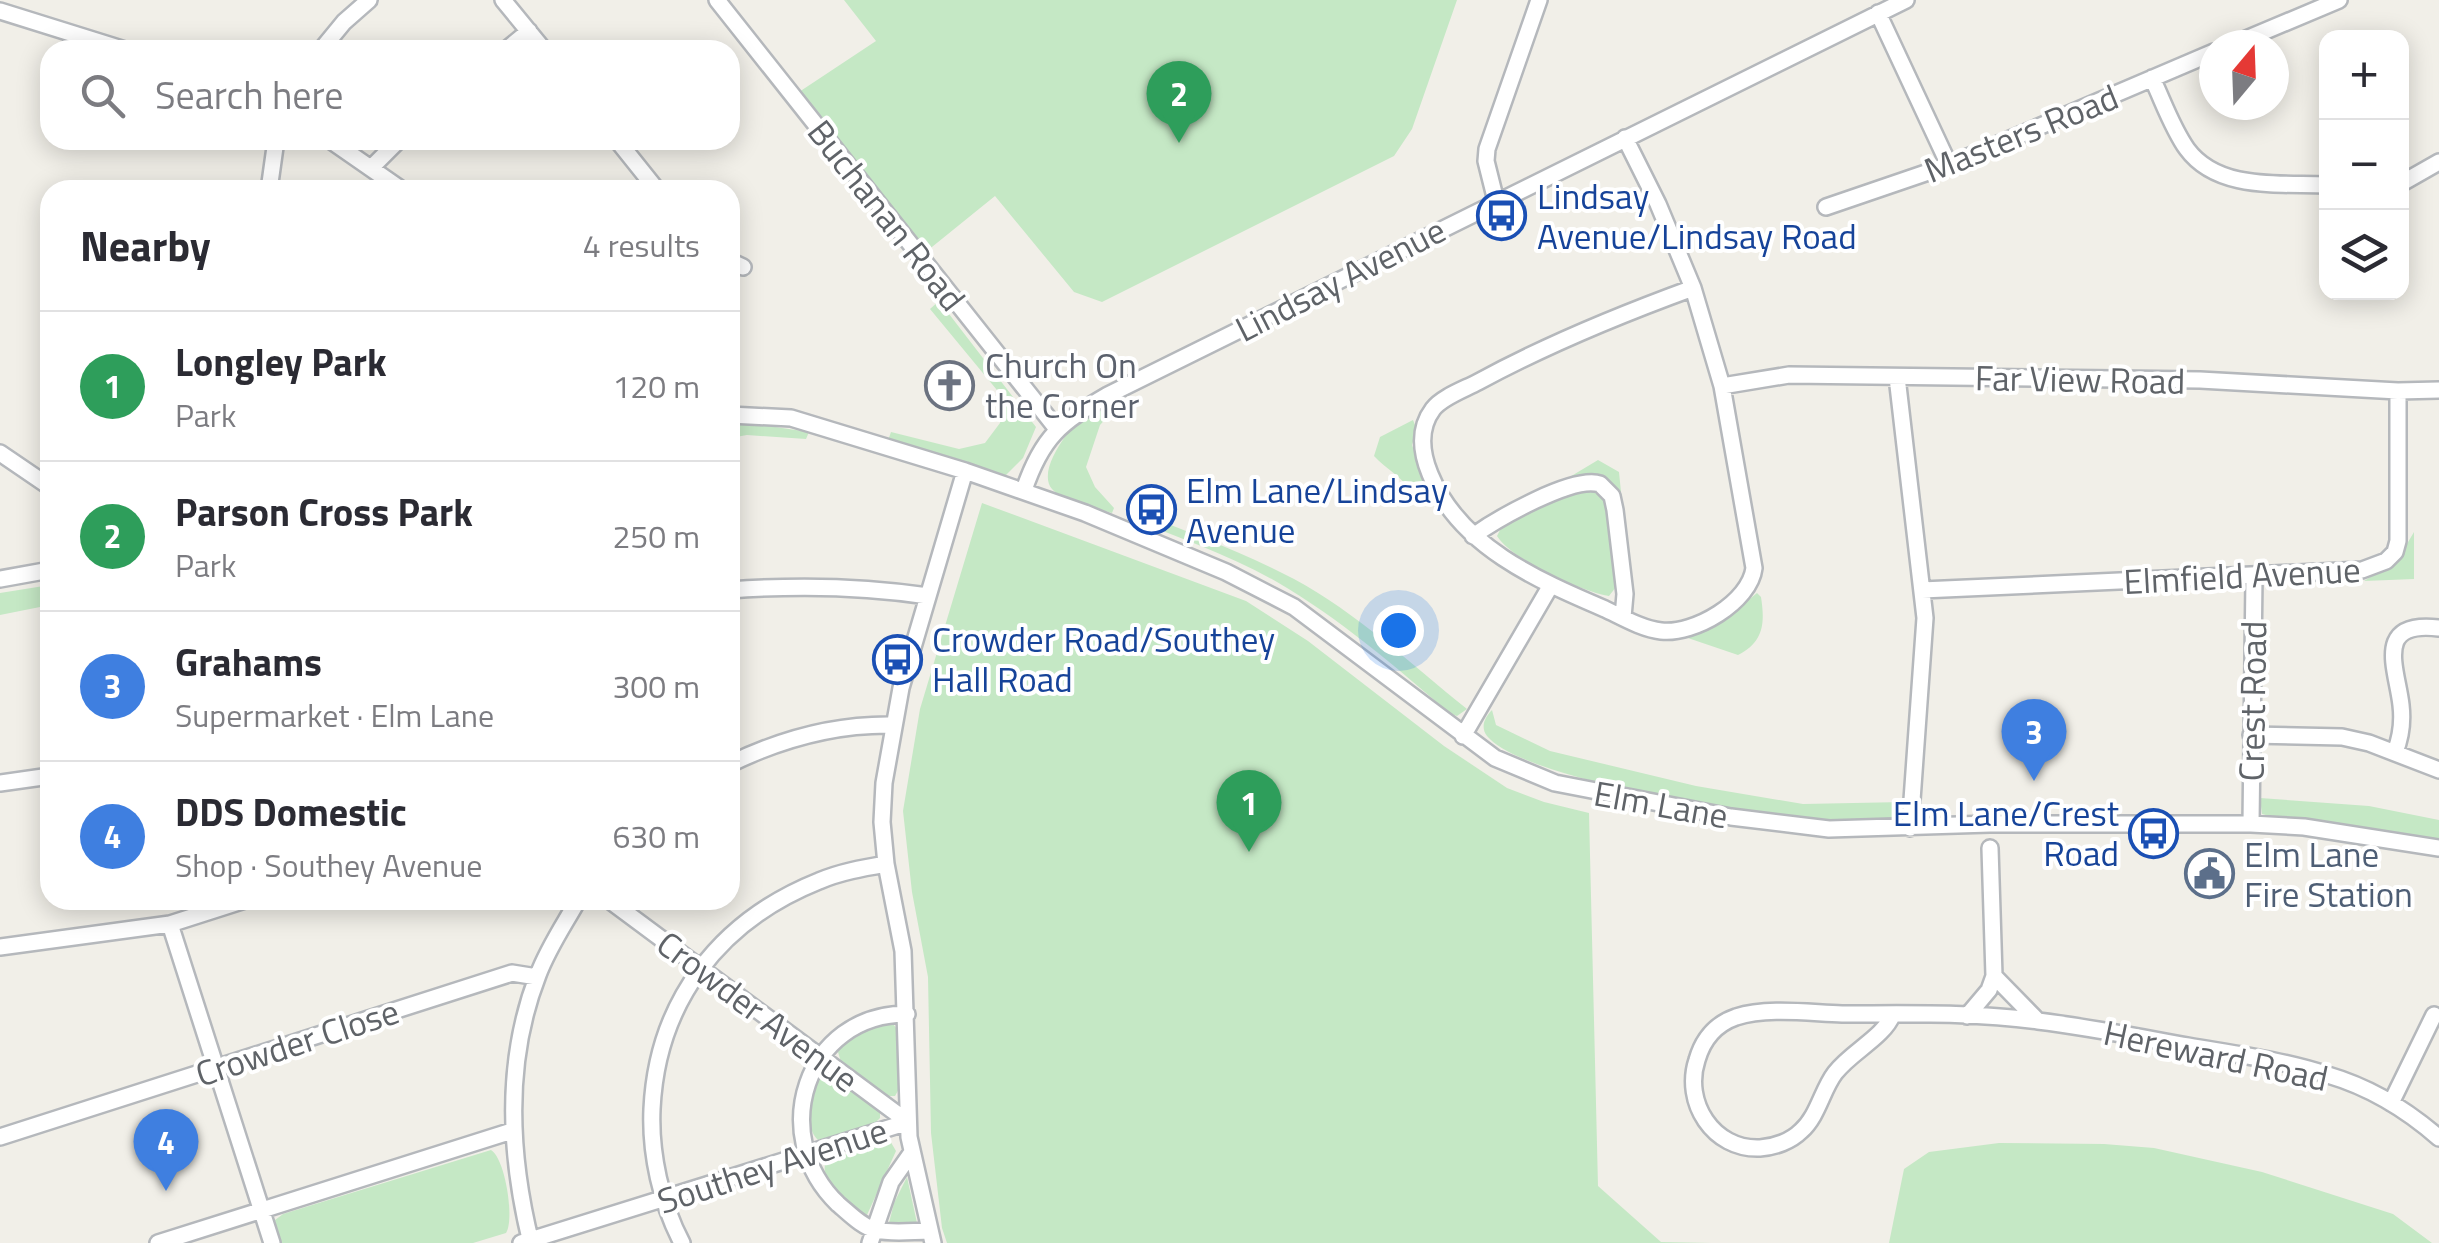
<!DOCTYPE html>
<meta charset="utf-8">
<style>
:root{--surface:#fff;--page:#f2f2f3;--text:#2b2b33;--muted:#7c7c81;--line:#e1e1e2;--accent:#ea4335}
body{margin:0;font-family:"Titillium Web",sans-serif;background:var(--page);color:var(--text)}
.controls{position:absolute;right:30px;top:30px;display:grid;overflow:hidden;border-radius:20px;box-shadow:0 5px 25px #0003}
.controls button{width:90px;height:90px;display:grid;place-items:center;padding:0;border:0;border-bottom:2px solid var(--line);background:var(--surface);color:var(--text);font:50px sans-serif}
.compass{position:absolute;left:2199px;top:30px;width:90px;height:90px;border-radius:50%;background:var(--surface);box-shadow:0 5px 25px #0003;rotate:19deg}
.you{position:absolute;left:1398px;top:630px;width:35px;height:35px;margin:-25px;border:8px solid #fff;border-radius:50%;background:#1a73e8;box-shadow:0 0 0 15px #1a73e833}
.badge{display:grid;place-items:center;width:65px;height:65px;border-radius:50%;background:var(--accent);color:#fff;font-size:32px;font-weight:700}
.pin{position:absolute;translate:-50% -82px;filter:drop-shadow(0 2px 5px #0008)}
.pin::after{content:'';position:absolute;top:52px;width:35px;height:30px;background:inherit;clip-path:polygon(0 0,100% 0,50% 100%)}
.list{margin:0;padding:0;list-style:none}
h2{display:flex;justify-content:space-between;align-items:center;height:130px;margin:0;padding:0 40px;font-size:42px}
h2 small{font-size:32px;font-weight:400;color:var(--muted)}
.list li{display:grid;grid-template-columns:65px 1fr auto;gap:30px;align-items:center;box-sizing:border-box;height:150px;padding:0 40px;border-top:2px solid var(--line)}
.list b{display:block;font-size:38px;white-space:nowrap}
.list p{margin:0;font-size:32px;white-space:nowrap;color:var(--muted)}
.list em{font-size:32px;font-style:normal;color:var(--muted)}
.icon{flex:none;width:55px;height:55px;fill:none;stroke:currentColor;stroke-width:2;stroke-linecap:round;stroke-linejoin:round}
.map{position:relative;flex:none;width:2439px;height:1243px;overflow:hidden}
.search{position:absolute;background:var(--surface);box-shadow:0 5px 25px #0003;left:40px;top:40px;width:700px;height:110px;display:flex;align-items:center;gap:25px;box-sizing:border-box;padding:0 35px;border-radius:30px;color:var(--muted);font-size:38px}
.panel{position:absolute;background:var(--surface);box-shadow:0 5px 25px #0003;left:40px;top:180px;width:700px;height:730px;border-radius:30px}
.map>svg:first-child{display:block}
</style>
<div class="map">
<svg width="2439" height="1243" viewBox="0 0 2439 1243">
<rect width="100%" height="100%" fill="#f1efe8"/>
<path fill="#c5e8c5" d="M844,0H1457L1412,129L1394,156L1102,302L1074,292L995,196L927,251L799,92L876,41Z
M939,301L1036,427L1023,458L999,482L886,446L891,432L959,449L985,443L1000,423L1006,401L930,309Z
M1097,404L1110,414L1100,425L1086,467L1095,487L1114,508L1112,513C1095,508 1064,503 1052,489C1034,468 1079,415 1097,404Z
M1413,420L1417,430L1412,445L1432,501L1412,493C1404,478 1386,469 1374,456L1380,437Z
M749,423L809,432L806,439L747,435L730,438V424Z
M1598,460L1619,472L1622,502C1607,479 1595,474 1568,478Z
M1578,490L1596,491L1608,506L1619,583L1609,596C1580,591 1512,560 1497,536L1503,524Z
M982,503L1246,601L1308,641L1444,746L1507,788L1544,802L1589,813L1598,1186L1661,1242L1712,1243H947L942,1228L931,1133L928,977L912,892L903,811L920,709Z
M1130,509C1185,531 1241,551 1294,579C1357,613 1411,664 1467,709L1457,716L1449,713C1394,665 1340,619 1277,582C1230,555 1177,537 1127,517Z
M2414,532V579L2364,581L2398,559Z
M50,585V605L0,615V593Z
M1757,593L1761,597C1765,623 1764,642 1738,655L1682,636L1730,615Z
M1492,710L1496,725L1550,751L1696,786L1803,804L1904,802L1896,818C1851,824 1802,819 1758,813C1705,806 1519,775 1487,736C1480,727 1485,717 1492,710Z
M2260,798L2369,806L2439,820V841L2363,827L2273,817L2262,814Z
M893,1024L897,1029L899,1089L895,1096H888L841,1062L838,1052C848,1031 871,1026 893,1024Z
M823,1074L839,1079L880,1112V1118L874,1124L818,1140C803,1126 807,1086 823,1074Z
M889,1139L896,1151L867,1215C847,1211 818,1181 826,1161Z
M1999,1143L2104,1144L2154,1148L2262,1172L2393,1214L2432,1243H1889L1904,1169L1929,1152Z
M491,1150C505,1158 515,1219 506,1233L473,1243H278L275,1220L283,1214Z
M907,1177L917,1223H889L894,1203Z"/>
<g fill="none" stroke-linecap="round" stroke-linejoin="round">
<defs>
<path id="minor" d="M503,0L544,50
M717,0L1057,429
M0,11L125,50
M1878,13L1949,165
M2232,45L2339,0
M321,50L344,22L369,0
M506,50L529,31
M2152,78C2163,101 2172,128 2187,149C2218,191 2280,183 2326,185
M1625,138L1658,204L1693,288L1722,386L1754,568C1750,602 1694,635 1661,631C1642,629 1622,617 1605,609C1537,580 1459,546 1430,474C1421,452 1418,429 1433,409C1442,397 1465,389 1478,382C1548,344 1619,315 1693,288
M330,140L402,190
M617,140L657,190
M371,168L399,140
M2402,183L2439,162
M269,190L276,140
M1496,201L1486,161L1487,149L1539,0
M1826,207L1949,165L2214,52
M730,261L743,267
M1897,377L1925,618L1910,828
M1722,386L1789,375L2200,380L2398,391L2439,390
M730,415L791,418L965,471L1085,513L1226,572L1294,607L1495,758L1555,783L1731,817L1829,829L1990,824H2251L2304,827L2439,848
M0,453L50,487
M1024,490C1042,437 1060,423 1108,395L1906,0
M1473,536C1497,519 1573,475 1600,484L1612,496L1615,510L1625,594L1623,617
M0,579L50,570
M730,590C797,585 861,586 928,596
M1922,590L2362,570L2386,561L2395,552L2398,541V391
M2251,735L2342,737L2369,743L2439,770
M1463,736L1551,585
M2395,752C2401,737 2403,722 2401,705C2397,669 2373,620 2439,628
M730,764C783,738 835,724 893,725
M0,783L50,776
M2251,824L2254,577
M609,900L908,1122
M170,924L272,1243
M0,947L170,924L245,900
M1994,976L2037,1020
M907,1014C805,1014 767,1136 838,1204C849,1213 862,1227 876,1230C892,1234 913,1231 930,1231
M1893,1014C1883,1038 1852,1051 1835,1073C1822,1090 1818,1116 1801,1131C1791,1141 1775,1147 1760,1148C1713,1150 1683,1102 1697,1060C1703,1039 1716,1024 1736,1017C1768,1007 1809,1013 1842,1014C1907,1014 1974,1012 2038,1021C2088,1027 2138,1037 2188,1046C2234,1054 2283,1060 2328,1075C2369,1087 2407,1110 2439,1138
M1967,1016L1989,990L1994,976L1990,848
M2391,1103L2434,1015
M0,1137L512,973L537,977
M158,1243L512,1131
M521,1243L908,1122
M531,1243C509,1154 504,1062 538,975C548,948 564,925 578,900
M682,1243C661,1203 650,1154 652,1109C657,1002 719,921 819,881C840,872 863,868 886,864
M870,1243L891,1182L912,1152
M933,1243L909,1137L903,951L886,864L882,822L884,783L901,688L965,471"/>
</defs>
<use href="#minor" stroke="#b5b8bc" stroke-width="20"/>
<use href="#minor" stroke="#fff" stroke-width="15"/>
</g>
<defs>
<symbol id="bus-ring" viewBox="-11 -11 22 22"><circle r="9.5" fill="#fff" stroke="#1a4fb4" stroke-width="1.5"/><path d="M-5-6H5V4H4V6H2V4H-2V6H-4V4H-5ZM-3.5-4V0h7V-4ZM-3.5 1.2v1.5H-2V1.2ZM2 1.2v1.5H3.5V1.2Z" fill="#1a4fb4"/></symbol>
<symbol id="church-ring" viewBox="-11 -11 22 22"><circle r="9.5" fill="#fff" stroke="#6b7280" stroke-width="1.5"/><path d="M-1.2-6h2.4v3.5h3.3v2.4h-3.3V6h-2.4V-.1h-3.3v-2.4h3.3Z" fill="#6b7280"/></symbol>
<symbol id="civic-ring" viewBox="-11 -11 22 22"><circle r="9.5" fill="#fff" stroke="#5c6f8a" stroke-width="1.5"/><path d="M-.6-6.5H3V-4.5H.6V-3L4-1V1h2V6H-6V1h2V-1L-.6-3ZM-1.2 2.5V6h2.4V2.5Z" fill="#5c6f8a"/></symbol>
</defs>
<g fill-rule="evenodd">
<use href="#bus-ring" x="1474" y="188" width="55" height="55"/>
<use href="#church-ring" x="922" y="358" width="55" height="55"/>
<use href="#bus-ring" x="1124" y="482" width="55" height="55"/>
<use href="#bus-ring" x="870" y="632" width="55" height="55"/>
<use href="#bus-ring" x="2126" y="806" width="55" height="55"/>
<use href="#civic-ring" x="2182" y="846" width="55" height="55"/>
</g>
<g text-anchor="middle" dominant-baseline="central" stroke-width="8" stroke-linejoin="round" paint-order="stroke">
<g font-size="35" fill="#5f6368" stroke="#fff">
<text transform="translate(2021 133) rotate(-22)">Masters Road</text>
<text transform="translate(887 215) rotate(52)">Buchanan Road</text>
<text transform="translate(1340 279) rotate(-27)">Lindsay Avenue</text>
<text transform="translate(2080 379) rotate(1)">Far View Road</text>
<text transform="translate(2242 575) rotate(-3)">Elmfield Avenue</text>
<text transform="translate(2252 701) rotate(-89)">Crest Road</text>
<text transform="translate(1661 804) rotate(10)">Elm Lane</text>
<text transform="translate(758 1011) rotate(37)">Crowder Avenue</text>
<text transform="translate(297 1042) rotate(-18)">Crowder Close</text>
<text transform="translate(2216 1055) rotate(12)">Hereward Road</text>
<text transform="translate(772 1165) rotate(-18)">Southey Avenue</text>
</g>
<g font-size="35" fill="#164399" stroke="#fff" text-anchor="start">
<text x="1537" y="196">Lindsay<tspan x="1537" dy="40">Avenue/Lindsay Road</tspan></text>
<text x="1186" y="490">Elm Lane/Lindsay<tspan x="1186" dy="40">Avenue</tspan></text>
<text x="932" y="639">Crowder Road/Southey<tspan x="932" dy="40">Hall Road</tspan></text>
<text x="2119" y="813" text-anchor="end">Elm Lane/Crest<tspan x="2119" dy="40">Road</tspan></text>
</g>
<g font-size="35" fill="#5b616d" stroke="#fff" text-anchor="start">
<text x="985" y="365">Church On<tspan x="985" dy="40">the Corner</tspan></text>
</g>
<g font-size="35" fill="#4e5e75" stroke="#fff" text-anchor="start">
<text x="2244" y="854">Elm Lane<tspan x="2244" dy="40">Fire Station</tspan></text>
</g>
</g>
</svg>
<div class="controls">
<button>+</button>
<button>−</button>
<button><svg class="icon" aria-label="layers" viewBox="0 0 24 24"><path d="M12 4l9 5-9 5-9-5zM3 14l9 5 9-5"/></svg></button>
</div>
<svg class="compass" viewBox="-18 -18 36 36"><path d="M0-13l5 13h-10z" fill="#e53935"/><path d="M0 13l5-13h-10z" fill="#7c7c81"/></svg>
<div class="you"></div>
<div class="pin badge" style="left:1249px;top:852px;background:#2e9e5b">1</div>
<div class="pin badge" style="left:1179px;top:143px;background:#2e9e5b">2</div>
<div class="pin badge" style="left:2034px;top:781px;background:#3f7fe0">3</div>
<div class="pin badge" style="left:166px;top:1191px;background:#3f7fe0">4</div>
<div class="search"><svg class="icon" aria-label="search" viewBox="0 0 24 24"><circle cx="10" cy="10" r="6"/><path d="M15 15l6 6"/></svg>Search here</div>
<section class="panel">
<h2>Nearby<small>4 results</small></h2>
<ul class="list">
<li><span class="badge" style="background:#2e9e5b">1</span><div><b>Longley Park</b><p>Park</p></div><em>120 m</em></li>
<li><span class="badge" style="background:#2e9e5b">2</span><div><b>Parson Cross Park</b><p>Park</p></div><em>250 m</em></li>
<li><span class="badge" style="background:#3f7fe0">3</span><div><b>Grahams</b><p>Supermarket · Elm Lane</p></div><em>300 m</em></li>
<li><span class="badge" style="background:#3f7fe0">4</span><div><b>DDS Domestic</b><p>Shop · Southey Avenue</p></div><em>630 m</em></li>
</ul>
</section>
</div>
